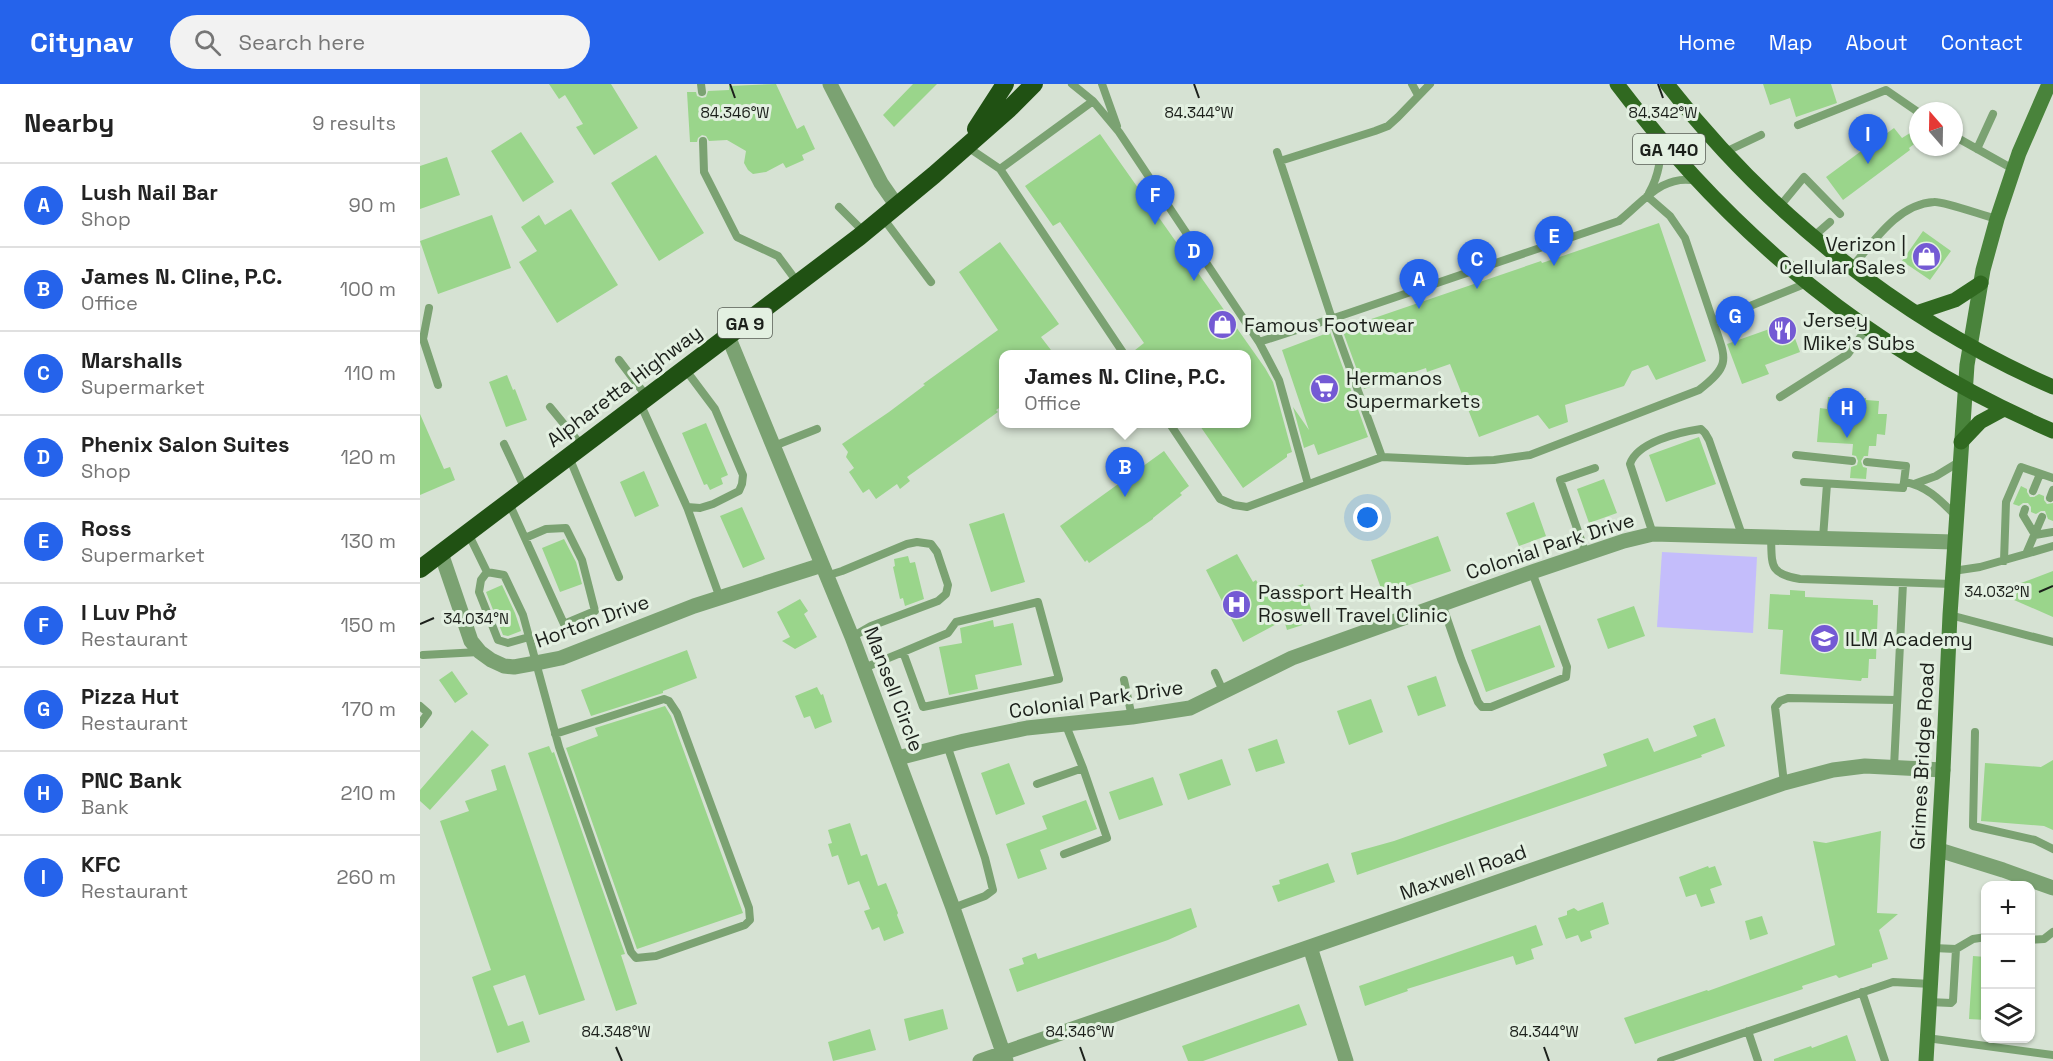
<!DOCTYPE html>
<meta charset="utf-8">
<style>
:root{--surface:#fff;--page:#f2f2f2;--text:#222;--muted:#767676;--line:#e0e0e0;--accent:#2563eb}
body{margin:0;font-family:"Space Grotesk",sans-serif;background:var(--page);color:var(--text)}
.controls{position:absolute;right:18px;bottom:18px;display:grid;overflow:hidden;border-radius:12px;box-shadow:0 2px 4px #0004}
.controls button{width:54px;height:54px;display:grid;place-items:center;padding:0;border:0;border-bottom:2px solid var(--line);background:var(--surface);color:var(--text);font:30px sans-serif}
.compass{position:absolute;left:1489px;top:18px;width:54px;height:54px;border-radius:50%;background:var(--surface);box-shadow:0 2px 4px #0004;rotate:340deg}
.you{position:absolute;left:948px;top:434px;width:21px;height:21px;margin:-15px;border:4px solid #fff;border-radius:50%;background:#1a73e8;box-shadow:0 0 0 9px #1a73e833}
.badge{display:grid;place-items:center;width:39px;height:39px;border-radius:50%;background:var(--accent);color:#fff;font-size:20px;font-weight:700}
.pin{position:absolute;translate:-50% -50px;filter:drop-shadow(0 2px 3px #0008)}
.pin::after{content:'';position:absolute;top:32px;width:21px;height:18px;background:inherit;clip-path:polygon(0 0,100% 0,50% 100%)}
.popup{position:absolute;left:579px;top:266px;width:252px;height:78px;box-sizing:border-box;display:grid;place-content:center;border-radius:12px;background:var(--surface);filter:drop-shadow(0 2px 4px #0005);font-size:20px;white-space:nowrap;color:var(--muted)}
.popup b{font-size:22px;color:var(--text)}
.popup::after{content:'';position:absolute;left:50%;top:100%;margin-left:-12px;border:12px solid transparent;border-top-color:var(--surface)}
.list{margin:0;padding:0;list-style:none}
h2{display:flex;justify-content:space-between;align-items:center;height:78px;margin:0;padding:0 24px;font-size:26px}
h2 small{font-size:20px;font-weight:400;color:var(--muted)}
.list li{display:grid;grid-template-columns:39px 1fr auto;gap:18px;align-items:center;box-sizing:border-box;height:84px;padding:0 24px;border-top:2px solid var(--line)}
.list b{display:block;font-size:22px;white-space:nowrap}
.list p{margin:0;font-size:20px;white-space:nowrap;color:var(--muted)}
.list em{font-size:20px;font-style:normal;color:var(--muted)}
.icon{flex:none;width:33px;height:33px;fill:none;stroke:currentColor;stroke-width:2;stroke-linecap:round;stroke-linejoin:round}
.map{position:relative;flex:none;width:1633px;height:977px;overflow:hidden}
header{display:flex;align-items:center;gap:36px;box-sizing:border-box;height:84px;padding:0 30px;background:var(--accent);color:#fff}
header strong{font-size:28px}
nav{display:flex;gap:33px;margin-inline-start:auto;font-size:21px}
.search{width:420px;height:54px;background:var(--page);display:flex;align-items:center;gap:15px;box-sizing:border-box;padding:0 21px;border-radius:33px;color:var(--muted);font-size:22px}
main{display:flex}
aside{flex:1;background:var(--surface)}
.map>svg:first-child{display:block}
</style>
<header>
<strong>Citynav</strong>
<div class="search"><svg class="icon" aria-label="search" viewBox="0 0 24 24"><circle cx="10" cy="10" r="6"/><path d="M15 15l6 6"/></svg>Search here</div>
<nav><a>Home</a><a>Map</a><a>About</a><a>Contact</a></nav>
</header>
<main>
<aside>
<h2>Nearby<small>9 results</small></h2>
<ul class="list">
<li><span class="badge">A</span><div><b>Lush Nail Bar</b><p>Shop</p></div><em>90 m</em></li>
<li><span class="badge">B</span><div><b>James N. Cline, P.C.</b><p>Office</p></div><em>100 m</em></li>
<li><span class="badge">C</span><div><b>Marshalls</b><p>Supermarket</p></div><em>110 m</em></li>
<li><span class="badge">D</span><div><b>Phenix Salon Suites</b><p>Shop</p></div><em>120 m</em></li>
<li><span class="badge">E</span><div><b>Ross</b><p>Supermarket</p></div><em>130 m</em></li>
<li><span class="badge">F</span><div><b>I Luv Phở</b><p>Restaurant</p></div><em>150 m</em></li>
<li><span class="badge">G</span><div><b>Pizza Hut</b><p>Restaurant</p></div><em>170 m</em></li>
<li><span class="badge">H</span><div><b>PNC Bank</b><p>Bank</p></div><em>210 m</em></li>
<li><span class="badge">I</span><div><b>KFC</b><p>Restaurant</p></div><em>260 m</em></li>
</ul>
</aside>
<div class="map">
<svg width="1633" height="977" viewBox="0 0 1633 977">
<rect width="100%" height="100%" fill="#d6e2d3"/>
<path fill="#c4bdfb" d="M1242,468L1337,473L1333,549L1237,543Z"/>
<path fill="#9ad58b" d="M129,0H191L218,44L174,71L156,43L163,40L145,11L139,15Z
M356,0L377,45L384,41L395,65L382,71L384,76L366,84L363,79L346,88L333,90L328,86L324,79L326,67L307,56L289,57L286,52L282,51L278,54L277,58H270L267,8H276L277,12L282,14L286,13L288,7L309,6V2Z
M493,0H517L474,43L463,31Z
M1343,0H1411L1417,19L1376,33L1370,14L1350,21Z
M1474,44L1482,54L1498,44V57L1489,64L1490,66L1423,116L1406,93L1444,65L1441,61L1456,50L1459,55Z
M101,48L134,98L103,118L71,67Z
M680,50L845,284L853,298L872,368L867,370V373L823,404L778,339H826V270H710L724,259L640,138L633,142L605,102Z
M236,71L284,149L239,177L191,99Z
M27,73L40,111L0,125V82Z
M151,125L198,201L137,239L99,178L117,167L101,143L119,131L125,141Z
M72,131L91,184L18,210L0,157Z
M1239,139L1286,277L1236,296L1228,281L1212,287L1204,302L1145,321L1148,338L1129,345L1118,331L1059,353L1030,280L1007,288L1006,284L944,305L922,245L1121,177L1122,179Z
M1503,147L1531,167L1510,196L1482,177Z
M580,158L639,240L621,253L634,270H584V321L576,326L578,328L487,393L490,397L480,405L477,400L456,415L449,405L443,409L429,388L434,384L426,373L428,368L422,360L469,328L505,301L503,300L578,246L539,188Z
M1369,238L1380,268L1345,281L1349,290L1322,300L1307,260Z
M910,248L948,353L898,371L894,360L884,364L873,323L889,346L862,266Z
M87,291L93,306L95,305L107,336L86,343L69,298Z
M1408,313L1446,314V316L1459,317L1458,330H1467L1465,351L1457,350L1456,362H1449L1448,372H1444L1441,377L1443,383L1447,384L1446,395L1430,394L1431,383L1437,381L1438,377L1436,372L1432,371L1433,360L1397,358L1400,324L1407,325Z
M0,330L24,385L30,383L35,396L0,411Z
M286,339L308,391L301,394L303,400L290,406L287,400L284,401L262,349Z
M1279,353L1296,400L1246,418L1229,371Z
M744,367L769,402L760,409L762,411L733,434V435L669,479L667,476L665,478L640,442Z
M224,387L239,422L215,433L200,398Z
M1184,395L1197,429L1169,439L1157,405Z
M1601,402L1607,405V408L1610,413H1614L1619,410L1624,412V416L1627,420L1633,419V437L1628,435L1625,427H1621L1616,430L1611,428V423L1608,419H1603L1599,422L1593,420Z
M1114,418L1126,452L1099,462L1086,429Z
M322,423L345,475L323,484L300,432Z
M584,429L605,498L571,508L549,440Z
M1018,452L1031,487L963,510L951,476Z
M144,455L156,478L162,500L140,508L122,464Z
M817,470L833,498L836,496L846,513L883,500L895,537L867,546L864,536L823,558L786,486Z
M488,472L490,479L495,478L504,515L485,522L483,514L480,515L473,483L475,482L474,475Z
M1633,487V533L1594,516L1601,499Z
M82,501L95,529L101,547L88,552L83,551L66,508Z
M1370,506L1385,507V513L1453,516V521H1458L1456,575H1449L1448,594H1442L1441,597L1360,590L1363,546L1348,545L1350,510L1370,511Z
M380,515L388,527L384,530L397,553L375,565L362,557L370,553L357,528Z
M1214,522L1225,552L1188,565L1177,535Z
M573,536L574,543L593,539L602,581L555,591L558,605L529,611L519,563L542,559L540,544Z
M1120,541L1135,583L1066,608L1051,566Z
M267,566L277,594L243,607V609L171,632L161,606Z
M32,587L48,610L35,619L19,596Z
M1016,592L1026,622L998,632L987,602Z
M397,603L401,611L403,610L412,638L395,645L390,632L384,634L375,612Z
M951,615L963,648L929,661L917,627Z
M245,622L251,632L323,829L217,865L146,664L178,652L175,644Z
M1295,634L1305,662L1281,671L1282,673L937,791L931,769L974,757L1187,682L1183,670L1228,654L1234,668L1277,652L1273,642Z
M52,646L69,661L10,726L0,717V706Z
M857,655L865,679L836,688L828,665Z
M129,662L132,669L134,668L205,870L201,871L217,920L196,927L108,669Z
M802,675L811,701L768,716L759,690Z
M1633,676V746L1624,742L1561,737L1565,679L1621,683Z
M589,679L605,720L576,731L561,689Z
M85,681L165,916L119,931L105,891L73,902L88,942L103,937L110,958L77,969L52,893L71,886L20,737L49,727L45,717L77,706L71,686Z
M733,693L743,721L699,736L689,708Z
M666,716L677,745L620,766L627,785L598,795L586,760L627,745L622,732Z
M430,739L441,772L447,770L458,802L466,799L478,829L477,831L484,849L464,857L459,843L452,846L444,827L450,825L439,797L428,801L418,771L412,773L408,760L412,759L408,746Z
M1461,747L1457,829L1478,830L1459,846L1468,875L1452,880V883L1419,894L1416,891L1382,902L1383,905L1215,960L1204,934L1287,906L1288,907L1415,861L1393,757L1406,759Z
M908,779L915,798L858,818L852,802L860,800L859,796Z
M1288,782L1289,784L1295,782L1302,801L1290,805L1295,819L1281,823L1276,810L1266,813L1259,793Z
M1183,818L1189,840L1170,847L1172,854L1161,858L1158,851L1146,855L1138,834L1147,831V827L1154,824L1158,827Z
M771,824L777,843L748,856L597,908L589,885L604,880L602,874L616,869L618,875Z
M1342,832L1348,850L1330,856L1325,837Z
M1116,841L1123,861L1111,865L1114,875L1096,881L1093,872L987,905L988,907L945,922L939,902Z
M1553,872L1566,873V936L1549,935Z
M879,920L887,941L783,977H768L762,962Z
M523,925L528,945L489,957L484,935Z
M450,945L456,966L413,977L408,958Z
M1427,951L1436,977H1354V975L1391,962L1392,964Z"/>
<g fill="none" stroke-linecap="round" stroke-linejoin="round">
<path stroke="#7ba272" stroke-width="8" d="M281,0L282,8
M652,0L673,17L699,48L839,258L923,231L1199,137C1223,118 1243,89 1277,97
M682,0L697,42
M992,0L998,11
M1378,41L1466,6L1498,28
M1534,52L1593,85
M283,57L284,88L317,153L358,172L378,199
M546,62L580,85L704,270
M1557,65L1573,30
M857,68L912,235L962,373
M1305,68L1341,51
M860,77L955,47L968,42L978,33L1010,0
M580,85L673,17
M1229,109C1238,93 1243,73 1238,55
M1227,112L1250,132L1265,154L1293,237L1387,199
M1360,122L1384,93L1420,130
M419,123L444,148
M463,134L511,198
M1394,152L1410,138
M1432,183C1453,159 1477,120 1514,118C1524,117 1564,132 1577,135
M9,224L3,255L18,301
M839,258L859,296L888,400
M199,276L227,313
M265,285L295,325L323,391L322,400L319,407L293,420L280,424L267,423
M1360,313L1428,270L1447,244
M220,319L267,423L300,514
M130,323L162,362
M750,340L800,415L814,421L827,423L962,373L1047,377L1074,376L1110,371L1279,306C1313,280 1305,274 1293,237
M84,360L105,405
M354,362L397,345
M1376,371L1432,377
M149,373L199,493
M1447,378L1486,382L1484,398C1506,401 1521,417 1536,432
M1384,398L1483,404L1484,398
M1494,400L1516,392L1539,378
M1613,407L1620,390
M1630,414L1633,406
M89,419L144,540L175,527L162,476L146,444L126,445L105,454
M1605,425L1603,431L1615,451
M48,449L67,488L61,496L59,508L78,556L88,559L109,553L103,531L84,491L67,488
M1233,450L1210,380C1217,358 1260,348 1281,345L1285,349L1289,356L1322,451
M1615,451L1633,448
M1351,452C1352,482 1349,490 1380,495L1532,500
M1403,454L1407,400
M1166,470L1140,396L1175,384
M1606,470L1633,462
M1584,477L1586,418L1601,383L1633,394
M1533,487L1560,483L1606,470L1622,433
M406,492L422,487L487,460L497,458L511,460L517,468L528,501L526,510L518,517L451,542L432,553
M1022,520L1041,575L1058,618L1062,623H1071L1146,593L1147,583L1112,488
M1530,531L1633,558
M109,553C119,589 129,626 139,663L211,868L216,874L236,872L325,841L330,836L329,824L257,629L249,617L244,615L135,650
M3,571L59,568
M444,584L483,568L503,623L639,595L618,518L536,538L528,549L483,568
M795,589L803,607
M704,596L712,633
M0,622L8,629L0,640
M1555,648L1553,742L1615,756L1633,765
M527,661L565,774L573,806L565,812L533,824
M1474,683L1483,499
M1364,699L1355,623L1360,617L1368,614L1477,616
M617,700L663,684L645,639
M644,770L687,754L663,684
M1610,856L1624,855L1633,848
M1536,865L1553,855L1566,853
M1442,908L1465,977
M1509,918L1531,919L1533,917L1536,865L1513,864
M1328,947L1338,977
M1507,954L1633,971
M1241,977L1473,898L1511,900"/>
<path stroke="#7ba272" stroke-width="15" d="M410,0L461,99L477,122
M308,252L432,553L533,824L586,977
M21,469L51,557L60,568L71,576L84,582L94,583L116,579L141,574L274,522L402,481
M478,674L544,657L607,644L712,633L770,624L872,574L1112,488L1204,457L1233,450L1534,458
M1519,766L1583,786L1633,804
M890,863L926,977
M560,977L1364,699L1413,686L1445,682L1523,686"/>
<path stroke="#49833b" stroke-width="15" d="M1506,977L1523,686L1530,531L1547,281L1563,186L1577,135L1599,69L1629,0"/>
<path stroke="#306920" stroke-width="15" d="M1197,0C1313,154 1455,270 1633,347
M1247,0C1348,130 1482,237 1633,303
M1496,229L1535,216L1561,199
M1541,358L1560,338L1584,325"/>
<path stroke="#205113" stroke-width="18" d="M556,45L585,0
M0,485L439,153L514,91L589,25L614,0"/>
</g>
<path fill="none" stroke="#1c201b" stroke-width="2" d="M310,0L315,14M774,0L779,14M1238,0L1243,14M1619,508L1633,502M0,540L14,534M196,963L202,977M660,963L665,977M1124,963L1129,977"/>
<defs>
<symbol id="shop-disc" viewBox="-11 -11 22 22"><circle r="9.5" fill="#745ad4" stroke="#e3f0e1"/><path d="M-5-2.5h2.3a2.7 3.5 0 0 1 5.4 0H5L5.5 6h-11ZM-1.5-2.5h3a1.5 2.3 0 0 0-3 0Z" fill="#fff"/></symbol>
<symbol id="restaurant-disc" viewBox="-11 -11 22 22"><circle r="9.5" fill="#745ad4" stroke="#e3f0e1"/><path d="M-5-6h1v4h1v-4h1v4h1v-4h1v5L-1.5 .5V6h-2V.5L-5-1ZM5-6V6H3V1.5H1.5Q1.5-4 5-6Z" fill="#fff"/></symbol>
<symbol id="supermarket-disc" viewBox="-11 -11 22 22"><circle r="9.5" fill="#745ad4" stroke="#e3f0e1"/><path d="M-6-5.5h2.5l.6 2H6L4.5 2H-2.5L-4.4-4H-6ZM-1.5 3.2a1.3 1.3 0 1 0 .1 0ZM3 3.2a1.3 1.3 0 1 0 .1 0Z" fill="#fff"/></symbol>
<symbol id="hospital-disc" viewBox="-11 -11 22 22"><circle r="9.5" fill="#745ad4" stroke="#e3f0e1"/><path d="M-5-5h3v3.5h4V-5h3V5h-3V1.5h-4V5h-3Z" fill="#fff"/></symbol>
<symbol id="school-disc" viewBox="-11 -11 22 22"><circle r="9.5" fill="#745ad4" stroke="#e3f0e1"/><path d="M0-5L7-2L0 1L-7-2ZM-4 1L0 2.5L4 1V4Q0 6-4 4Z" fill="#fff"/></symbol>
</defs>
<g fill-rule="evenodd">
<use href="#shop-disc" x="1490" y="156" width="33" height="33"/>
<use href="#shop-disc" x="786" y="224" width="33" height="33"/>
<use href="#restaurant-disc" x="1346" y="230" width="33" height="33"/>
<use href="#supermarket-disc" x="888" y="288" width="33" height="33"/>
<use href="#hospital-disc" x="800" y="504" width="33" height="33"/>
<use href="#school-disc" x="1388" y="538" width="33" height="33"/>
</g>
<g text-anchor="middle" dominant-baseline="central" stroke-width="6" stroke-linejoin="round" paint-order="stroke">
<g fill="#e3f0e1" stroke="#585e56" stroke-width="1.5">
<rect x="1213" y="50" width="72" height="30" rx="4.5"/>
<rect x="298" y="224" width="54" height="30" rx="4.5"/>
</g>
<g font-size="18" font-weight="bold" fill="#1c201b">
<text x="1249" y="65">GA 140</text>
<text x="325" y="239">GA 9</text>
</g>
<g font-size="20" fill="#1c201b" stroke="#e3f0e1" text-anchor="start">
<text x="1486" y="160" text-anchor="end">Verizon |<tspan x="1486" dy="23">Cellular Sales</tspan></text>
<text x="1383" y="236">Jersey<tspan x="1383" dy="23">Mike's Subs</tspan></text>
<text x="824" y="241">Famous Footwear</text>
<text x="926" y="294">Hermanos<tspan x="926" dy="23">Supermarkets</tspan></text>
<text x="838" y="508">Passport Health<tspan x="838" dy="23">Roswell Travel Clinic</tspan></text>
<text x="1425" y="555">ILM Academy</text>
</g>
<g font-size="20" fill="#1c201b" stroke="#e3f0e1">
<text transform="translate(204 302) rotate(-37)">Alpharetta Highway</text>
<text transform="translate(1130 462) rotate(-18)">Colonial Park Drive</text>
<text transform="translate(172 537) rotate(-20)">Horton Drive</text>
<text transform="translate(474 605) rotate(69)">Mansell Circle</text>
<text transform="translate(676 615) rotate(-8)">Colonial Park Drive</text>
<text transform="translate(1502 672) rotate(-87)">Grimes Bridge Road</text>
<text transform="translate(1043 788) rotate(-19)">Maxwell Road</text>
</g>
</g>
<g font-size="15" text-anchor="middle" fill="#1c201b" stroke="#e3f0e1" stroke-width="6" stroke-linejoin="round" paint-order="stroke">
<text x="315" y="34">84.346°W</text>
<text x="779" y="34">84.344°W</text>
<text x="1243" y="34">84.342°W</text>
<text x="1577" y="513">34.032°N</text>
<text x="56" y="540">34.034°N</text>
<text x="196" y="953">84.348°W</text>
<text x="660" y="953">84.346°W</text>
<text x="1124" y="953">84.344°W</text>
</g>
</svg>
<div class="controls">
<button>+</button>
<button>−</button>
<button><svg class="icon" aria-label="layers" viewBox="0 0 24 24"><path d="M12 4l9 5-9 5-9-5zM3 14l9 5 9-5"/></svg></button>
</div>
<svg class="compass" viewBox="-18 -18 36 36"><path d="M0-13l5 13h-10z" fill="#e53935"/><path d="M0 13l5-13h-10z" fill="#767676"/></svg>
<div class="you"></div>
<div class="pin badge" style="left:999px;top:225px">A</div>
<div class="pin badge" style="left:705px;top:413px">B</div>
<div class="popup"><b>James N. Cline, P.C.</b>Office</div>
<div class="pin badge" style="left:1057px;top:205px">C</div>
<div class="pin badge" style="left:774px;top:197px">D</div>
<div class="pin badge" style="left:1134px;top:182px">E</div>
<div class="pin badge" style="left:735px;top:141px">F</div>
<div class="pin badge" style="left:1315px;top:262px">G</div>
<div class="pin badge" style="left:1427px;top:354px">H</div>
<div class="pin badge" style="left:1448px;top:80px">I</div>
</div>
</main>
